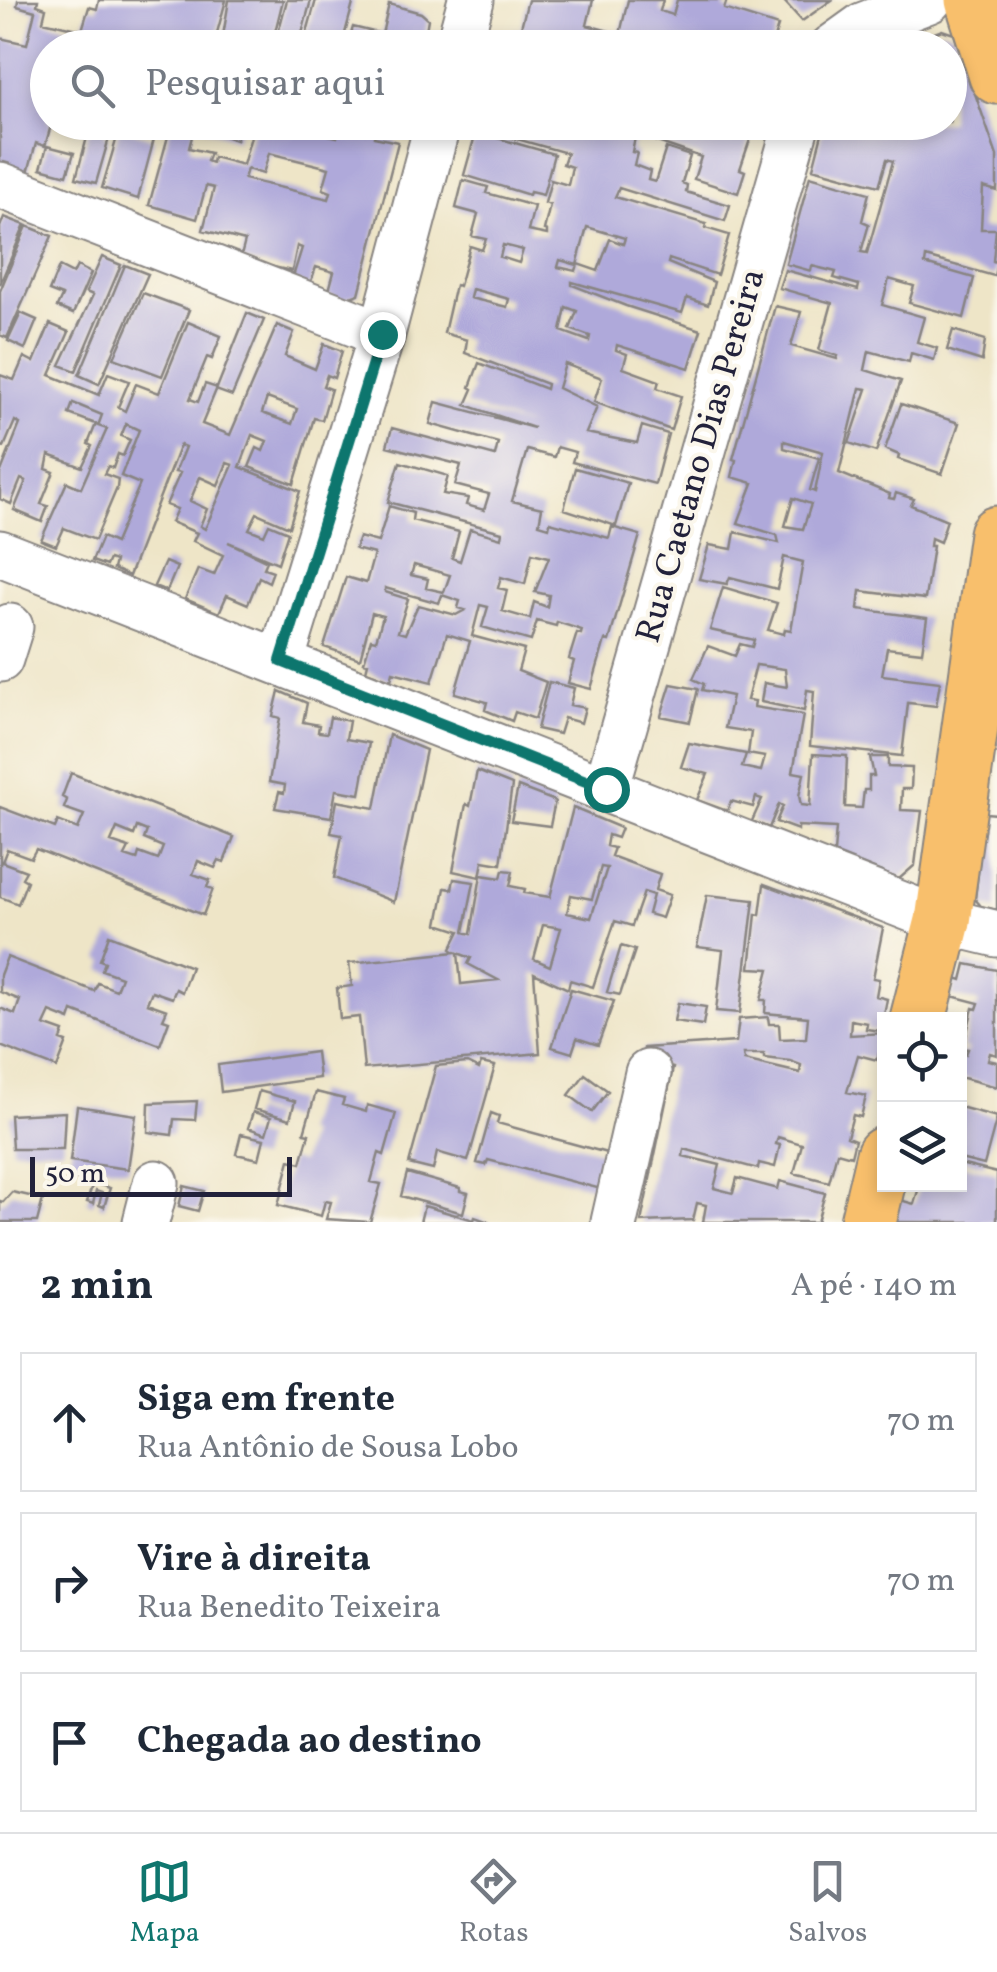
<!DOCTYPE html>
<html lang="pt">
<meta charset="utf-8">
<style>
:root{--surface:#fff;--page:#f6f6f7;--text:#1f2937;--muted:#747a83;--line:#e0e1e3;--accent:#0f766e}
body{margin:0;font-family:Vollkorn,serif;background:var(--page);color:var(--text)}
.controls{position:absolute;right:30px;bottom:30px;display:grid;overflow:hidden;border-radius:0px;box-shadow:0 5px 15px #0003}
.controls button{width:90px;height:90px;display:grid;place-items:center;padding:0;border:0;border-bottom:2px solid var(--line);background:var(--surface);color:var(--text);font:50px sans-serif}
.scale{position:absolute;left:30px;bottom:25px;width:262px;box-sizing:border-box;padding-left:10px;border:5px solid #22223b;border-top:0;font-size:28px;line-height:35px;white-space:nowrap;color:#22223b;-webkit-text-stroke:8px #fbf7ec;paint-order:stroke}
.stop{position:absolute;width:30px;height:30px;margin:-22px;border:8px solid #0f766e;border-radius:50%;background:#fff}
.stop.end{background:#0f766e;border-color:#fff;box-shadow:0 2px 10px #0008}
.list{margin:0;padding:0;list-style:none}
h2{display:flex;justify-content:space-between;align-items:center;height:130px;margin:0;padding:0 40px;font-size:42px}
h2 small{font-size:32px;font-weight:400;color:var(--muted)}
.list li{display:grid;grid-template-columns:65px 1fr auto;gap:30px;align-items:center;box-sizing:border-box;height:140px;margin:0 20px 20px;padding:0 20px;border:2px solid var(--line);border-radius:0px}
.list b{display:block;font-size:38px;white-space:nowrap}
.list p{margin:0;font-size:32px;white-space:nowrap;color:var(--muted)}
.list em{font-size:32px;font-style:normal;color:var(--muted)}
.icon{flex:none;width:55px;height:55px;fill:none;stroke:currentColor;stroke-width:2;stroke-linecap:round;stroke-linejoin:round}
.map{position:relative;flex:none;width:997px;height:1222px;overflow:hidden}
.search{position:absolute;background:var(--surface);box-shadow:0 5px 15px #0003;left:30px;right:30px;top:30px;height:110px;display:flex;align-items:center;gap:25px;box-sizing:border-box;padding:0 35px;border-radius:55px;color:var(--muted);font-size:38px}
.sheet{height:610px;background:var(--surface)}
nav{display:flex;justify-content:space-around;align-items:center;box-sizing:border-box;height:140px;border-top:2px solid var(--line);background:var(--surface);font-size:28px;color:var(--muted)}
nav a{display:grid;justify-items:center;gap:5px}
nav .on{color:var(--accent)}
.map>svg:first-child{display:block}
</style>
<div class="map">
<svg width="997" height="1222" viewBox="0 0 997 1222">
<rect width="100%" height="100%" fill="#fbf7ec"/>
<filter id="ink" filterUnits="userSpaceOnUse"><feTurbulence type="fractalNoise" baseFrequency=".01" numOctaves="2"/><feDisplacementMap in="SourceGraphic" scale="20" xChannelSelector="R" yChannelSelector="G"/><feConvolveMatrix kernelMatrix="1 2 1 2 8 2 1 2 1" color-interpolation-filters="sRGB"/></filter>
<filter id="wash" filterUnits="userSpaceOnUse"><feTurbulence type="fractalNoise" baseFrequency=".0048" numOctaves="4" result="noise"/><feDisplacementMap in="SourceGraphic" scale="40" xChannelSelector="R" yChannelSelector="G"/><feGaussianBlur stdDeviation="2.25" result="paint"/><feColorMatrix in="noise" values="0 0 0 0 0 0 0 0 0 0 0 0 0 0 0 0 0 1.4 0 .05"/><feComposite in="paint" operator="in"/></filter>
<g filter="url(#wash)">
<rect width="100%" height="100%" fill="#eee5c7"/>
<g id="blocks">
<path fill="#afa9da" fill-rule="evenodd" d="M18,0H38L37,5L46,8L43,21L82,30L89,7L97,9L99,0H226L214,44L221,48H48V122H52L45,146L36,143L27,176L0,165V38L27,44L35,11L17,6Z
M229,0H283L271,48H221Z
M287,0H311L300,41L304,43L316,0H354L341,48H274Z
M528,0H593L587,25L620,34L628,0H663L660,11L673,15L677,0H727L724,9L778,26L771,48H703L681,40L679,48L636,45L635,48H575L535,35L532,45L511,39L514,29L520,31Z
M783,0H832L802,21Z
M389,4L421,13L428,19L423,48H347L353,27L382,34Z
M942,30L954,34L997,156V191L983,187L981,229H996L993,261L997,263L994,276L926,257L925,264L974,278L964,318L909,303L914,286L889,279L882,305L924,317L917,342L937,348L934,360L911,353L909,362L869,351L865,370L901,381L876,452L849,443L867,389L860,388L839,473L890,494L889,498L894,499L896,493L914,499L911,505L947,520L940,542L931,538L930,546H933L925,599L860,591L858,609L927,618L922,652L887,648L882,675L940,682L936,706L908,703L902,756L810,746L814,691L807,690L804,711L761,702L764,683L787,687L785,669L756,665L747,700L755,701L754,707L803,715L793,772L804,774L799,796L801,805L810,806L813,754L847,756L845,807L862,808L864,790H869V776H874L870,757H888V767L912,768L911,789H902L901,810L922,811L915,865L899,879L834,853L836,828L798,826V830L776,822L783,806L779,804L769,828L752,821L762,799L756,797L753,807L731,801L727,811L697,800L708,774L681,767L689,743L746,754L742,767L761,771L765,757L748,754L751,732L725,728L732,696L702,690L704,684L693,679L708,646L735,656L740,644L752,647L754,640L710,630L723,587L777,603L768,630L784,634L785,629L791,630L803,562L784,557L777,589L730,577L727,584L699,579L709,545L732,549L735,532L779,543L777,535L738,523L753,483L732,477L736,460L733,459L775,306L801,312L791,346L837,359L838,356L819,350L832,303L779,288L785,270L858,290L859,285L834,278L836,272L812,266L811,271L786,264L810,176L869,193L862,221L869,224L861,252L867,253L893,161L887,159L879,186L813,168L825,122H950V48L897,47ZM784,441L823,452L815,492L810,490L819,458L784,448ZM793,498L811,504L803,529L785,526Z
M172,122H241L236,140L195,125L189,148L210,153L207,161L212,163L213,157L243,165L255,122H293L304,128L306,122H332L329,135L337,137L340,124L375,132L374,137L398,142L359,294L342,300L328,294L334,272L316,267L309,287L292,280L302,248L297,246L292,271L240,260L245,241L203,230L214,188L206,186L197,219L149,205ZM269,153L329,168L323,189L331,192L329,199L244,179L247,169L263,174Z
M478,122H638L632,152L637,153L634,165L650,171L648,180L655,182L666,148L690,156L682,183L687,185L686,192L730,205L725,221L619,188L615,197L706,224L705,228L729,235L717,275L669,259L668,263L714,282L708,305L687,298L682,313L572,282V285L626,306L701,330L689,368L617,345L616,350L627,354L623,368L659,381L657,388L681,396L671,430L594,402L602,378L565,364L558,388L597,407L586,433L637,443L642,426L668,434L655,484L572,462L575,452L557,447L554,457L527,450L512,501L542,508L539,524L549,527L550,522L609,538L612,527L640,535L609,641L605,640L591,689L568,683L574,661L569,659L577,633L581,634L582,630L557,622L556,626L537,621L531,641L482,627L488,607L480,605L472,636L524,650L518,671L546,682L535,719L515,712L512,721L485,710L487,702L455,693L470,641L447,634L432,682L393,672L391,680L366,671L368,663L364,662L371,639L376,640L383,616L372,613L360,659L324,647L346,577L366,583L374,554L355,549L359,537L378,542L389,506L413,513L412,520L459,532L452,558L460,561L470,529L501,538L502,532L388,502L400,462L448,476L443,494L468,498L466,505L484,510L489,494L455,485L461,465L387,446L392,428L495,456L498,443L430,424L436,402L534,428L466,405L473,389L470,387L479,363L546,389L547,384L465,353L467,340L444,333L455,285L459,286L470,246L482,250L486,239L472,236L478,214L456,208L463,180L488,187L486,193L534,206L528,231L547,235V231L544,230L550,205L545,203L551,180L568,185L572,167L563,164L567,153L477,128ZM587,227L625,238L623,244L610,239L598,271L578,264L576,271L558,267L560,260L577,265ZM503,245L523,250L519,263L500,257ZM472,289L509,299L507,307L470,298ZM566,307L577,311L570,329L590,336L589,341L561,331ZM532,553L549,557L535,592L549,595L547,607L534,602L530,619L502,611L507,590L498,588L501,577L525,584ZM414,565L450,575L444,592L426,588L428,579L411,575ZM385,588L439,603L442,595L460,601L458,608L465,610L456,615L418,605L405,634L398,632L408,599L385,592Z
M644,122H756L740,169L745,171L738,193L694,179L701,157L640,136Z
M94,125L107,129L104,136L109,138L96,183L76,178L89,130L92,132Z
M120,127L154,139L138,199L102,188Z
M476,132L554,154L543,195L530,192L529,195L464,175Z
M47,146L74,153L67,175L41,168Z
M4,217L25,225L0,284V227Z
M27,226L52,236L7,338L0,335V291Z
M102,257L121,265L76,371L60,365L93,295L86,292Z
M125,265L148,274L99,384L79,375Z
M77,266L91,273L73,314L57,307L62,296L49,291L59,267L73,274Z
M143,293L189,310L162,376L114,358Z
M21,313L37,320L25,349L8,341Z
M247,313L264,320L232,396L216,390L202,424L230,435L277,325L294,332L285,356L315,369L324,344L342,351L334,378L327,375L323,386L331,389L322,420L314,418L294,484L249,467L257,448L263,451L267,441L252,435L240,467L300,491L289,527L257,513L249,529L264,535L269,524L288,532L278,563L228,542L267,561L264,568L273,571L269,582L259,577L248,604L227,595L219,613L185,599L198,569L214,575L223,555L193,541L197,533L171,522L177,509L166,505L180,473L175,472L185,447L180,445L129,576L113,569L115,561L109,559L106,566L92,561L102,537L115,543L140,484L121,476L139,430L126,424L121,436L130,440L123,456L118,454L113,468L108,466L104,474L118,479L117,488L95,540L64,528L56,546L41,540L67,482L81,488L107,429L98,426L102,415L73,403L69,414L96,424L88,444L92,446L82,467L49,455L46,469L54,472L41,504L48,506L42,522L14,510L26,481L21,479L11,504L0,499V474L20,424L15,421L4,447L0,445V375L14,380L24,357L34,362L50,324L69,332L50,375L99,395L108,373L129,381L118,407L125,411L136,384L159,393L188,322L221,336L212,359L207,357L190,399L198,402L205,384L217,388ZM267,398L297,409L292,424L262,413ZM227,463L233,465L205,529L200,526L207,509L190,501L200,477L218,485Z
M953,330L985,340L982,361L947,350Z
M901,404L959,423L942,474L898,459L899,455L885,449Z
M575,468L628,483L616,526L564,509Z
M165,562L177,567L167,591L154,586Z
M549,682L574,688L570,705L585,708L581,723L564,718L559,734L537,729Z
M671,684L698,689L690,722L661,716Z
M279,691L307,703L303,722L319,725L318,732L327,733L330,717L349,721L346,739L369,743L360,794L336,790L331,817L275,808L279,792L284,793L285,785L269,782L280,718L273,716Z
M389,735L426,750L394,902L334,878L342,835L331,833L337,801L375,808Z
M477,771L512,785L501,864L483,861L480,877L453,871L466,804L470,806Z
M71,773L234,837L224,862L219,860L215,868L198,861L193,874L210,880L207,887L213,889L203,915L36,849L31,858L7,849L2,862L26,871L22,878L27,881L18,904L0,897V807L55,828L58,821L78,829L84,815L64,808L67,800L62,797ZM137,827L147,831L144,839L163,847L158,860L139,853L137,860L125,856L129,848L111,842L117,828L134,835Z
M518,787L555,801L550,826L511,821Z
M573,808L621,828L617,838L608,835L606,846L614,848L611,856L660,874L655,890L670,895L662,918L648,914L653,895L644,892L632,926L615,921L593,987L570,980L568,989L534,973L540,1053L364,1069L359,1017L340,1019L337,988L352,986L349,963L455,952L451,949L460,931L438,924L445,888L452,889L454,879L474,882L464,932L471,934L481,875L501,878L503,870L513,871L510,886L525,889L524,893L550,897ZM601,867L607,868L591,918L567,913L571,895L592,899ZM543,925L561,928L550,966L534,959ZM458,953L471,958L468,964L498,980L461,984Z
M985,813L997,814V910L981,906L975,899Z
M764,884L883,928L873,978L879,979L876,996L887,999L881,1031L866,1029L867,1023L851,1020L850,1035L884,1033L877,1060L858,1055L847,1092L866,1096L861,1117L853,1115L847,1137L855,1140L851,1156L837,1152L829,1182L794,1173L802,1144L778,1137L776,1144L780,1145L775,1167L759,1163L758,1169L684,1149L683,1156L720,1165L714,1188L733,1193L737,1178L778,1189L780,1181L825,1193L817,1222H703L706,1205L697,1203L693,1220L641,1222L673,1068L642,1061L644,1048L736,1042L739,1019L768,1017L769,1024H779L780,1039L806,1038L808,1017L765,1013L766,1000H761L769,969L750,968L756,914L760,915ZM743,1054H764V1058L790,1061L801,1065L800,1073L744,1060Z
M707,895L754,900L740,1013L716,1011L723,950L697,947Z
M109,935L191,967L182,992L176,989L172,998L152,991L147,1003L167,1010L163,1019L169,1021L160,1045L73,1011L70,1020L50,1012L44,1025L64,1032L61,1040L67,1042L57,1068L0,1046V1008L15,1014L20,1000L0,992V975L7,957L94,991L98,983L116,990L121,977L102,970L105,962L100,960Z
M621,946L635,950L620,995L607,992Z
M966,964L997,970V1055L990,1053L988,1060L997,1062V1087L960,1077V1052L966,1054L968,1049L963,1048L973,1008L977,1009L979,1003L952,996L956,978L962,980Z
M571,989L614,1001L598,1045L577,1038L572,1053L552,1047Z
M678,1003L706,1007L703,1025L674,1021Z
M316,1052L319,1078L221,1092L218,1065Z
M467,1063L479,1069L481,1063L495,1066L468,1161L437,1152L433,1170L409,1164L436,1066Z
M585,1074L608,1091L592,1112L569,1095Z
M259,1091L295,1101L290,1119L254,1109Z
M316,1092L344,1099L342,1105L366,1112L367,1105L396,1113L384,1155L379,1153L371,1182L381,1184L370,1222L326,1219L331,1202L325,1201L321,1216L278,1205L290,1160L301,1163L309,1134L304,1133Z
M197,1101L195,1120L174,1119L172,1135L148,1132L149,1103Z
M77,1106L136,1115L128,1169L70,1161Z
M960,1107L997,1117L984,1165L960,1159Z
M65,1112L63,1149H12L10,1115Z
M253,1112L271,1117L266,1134L248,1128Z
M491,1113L499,1116L497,1123L614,1155L605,1190L488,1160L486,1165L477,1163Z
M241,1134L264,1139L259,1159L236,1154Z
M960,1164L997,1173V1222H894L900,1200L914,1204L920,1184H960Z
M407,1173L460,1188V1191L468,1193L463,1213L401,1196Z
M93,1183L110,1188L104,1207L99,1205L102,1193L96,1191L93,1204L87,1202Z
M184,1186L204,1191L198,1211L179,1206Z
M12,1192L43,1199L37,1222H0V1201L3,1202Z
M424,1206L474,1220L475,1217L489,1222H420Z"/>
</g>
</g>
<g filter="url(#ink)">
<use href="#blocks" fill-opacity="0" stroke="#888481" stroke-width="2.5"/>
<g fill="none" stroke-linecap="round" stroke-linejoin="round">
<defs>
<path id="minor" d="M458,48L471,0
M832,48L864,25L929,0
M0,185L382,334
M0,553L943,921L997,934
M0,659L10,627
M281,661L382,334L438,122
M606,789L797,122
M146,1222L156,1183
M614,1222L648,1073"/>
<path id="major" d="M973,0L997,76
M918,1019L943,921L997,534
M868,1222L884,1155"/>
</defs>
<use href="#minor" stroke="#888481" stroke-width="49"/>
<use href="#major" stroke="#888481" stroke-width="59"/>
<use href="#minor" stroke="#fff" stroke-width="45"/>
<use href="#major" stroke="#f8bf6c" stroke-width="55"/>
</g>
</g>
<g fill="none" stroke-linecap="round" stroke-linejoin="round" filter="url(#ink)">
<path stroke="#0f766e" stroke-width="12" d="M382,334L281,661L606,789"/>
</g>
<g text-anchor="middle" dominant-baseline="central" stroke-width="8" stroke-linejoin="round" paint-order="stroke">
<g font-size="35" fill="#22223b" stroke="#fbf7ec">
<text transform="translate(702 456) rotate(-74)">Rua Caetano Dias Pereira</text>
</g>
</g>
</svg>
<div class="controls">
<button><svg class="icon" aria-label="locate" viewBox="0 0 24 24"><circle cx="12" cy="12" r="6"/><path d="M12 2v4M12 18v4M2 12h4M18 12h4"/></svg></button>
<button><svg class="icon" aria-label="layers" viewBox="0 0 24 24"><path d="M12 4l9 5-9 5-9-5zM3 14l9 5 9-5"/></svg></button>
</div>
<div class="scale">50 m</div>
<div class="stop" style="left:606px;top:789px"></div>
<div class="stop end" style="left:382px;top:334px"></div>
<div class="search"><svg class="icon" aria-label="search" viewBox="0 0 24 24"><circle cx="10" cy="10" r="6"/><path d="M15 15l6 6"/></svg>Pesquisar aqui</div>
</div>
<section class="sheet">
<h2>2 min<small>A pé · 140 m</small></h2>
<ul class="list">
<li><svg class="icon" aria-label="ahead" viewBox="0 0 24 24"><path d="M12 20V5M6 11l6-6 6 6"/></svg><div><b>Siga em frente</b><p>Rua Antônio de Sousa Lobo</p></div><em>70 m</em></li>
<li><svg class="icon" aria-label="right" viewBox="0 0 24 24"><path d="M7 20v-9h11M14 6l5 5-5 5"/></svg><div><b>Vire à direita</b><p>Rua Benedito Teixeira</p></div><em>70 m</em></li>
<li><svg class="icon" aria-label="arrive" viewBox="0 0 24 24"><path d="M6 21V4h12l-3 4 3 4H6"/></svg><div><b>Chegada ao destino</b></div></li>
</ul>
</section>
<nav>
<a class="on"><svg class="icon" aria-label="map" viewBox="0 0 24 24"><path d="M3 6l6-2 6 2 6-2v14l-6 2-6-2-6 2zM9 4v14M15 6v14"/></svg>Mapa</a>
<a><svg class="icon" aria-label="directions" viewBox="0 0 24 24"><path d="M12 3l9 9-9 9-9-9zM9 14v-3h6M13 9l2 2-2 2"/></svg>Rotas</a>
<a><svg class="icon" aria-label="saved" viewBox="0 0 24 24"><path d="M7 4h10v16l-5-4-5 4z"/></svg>Salvos</a>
</nav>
